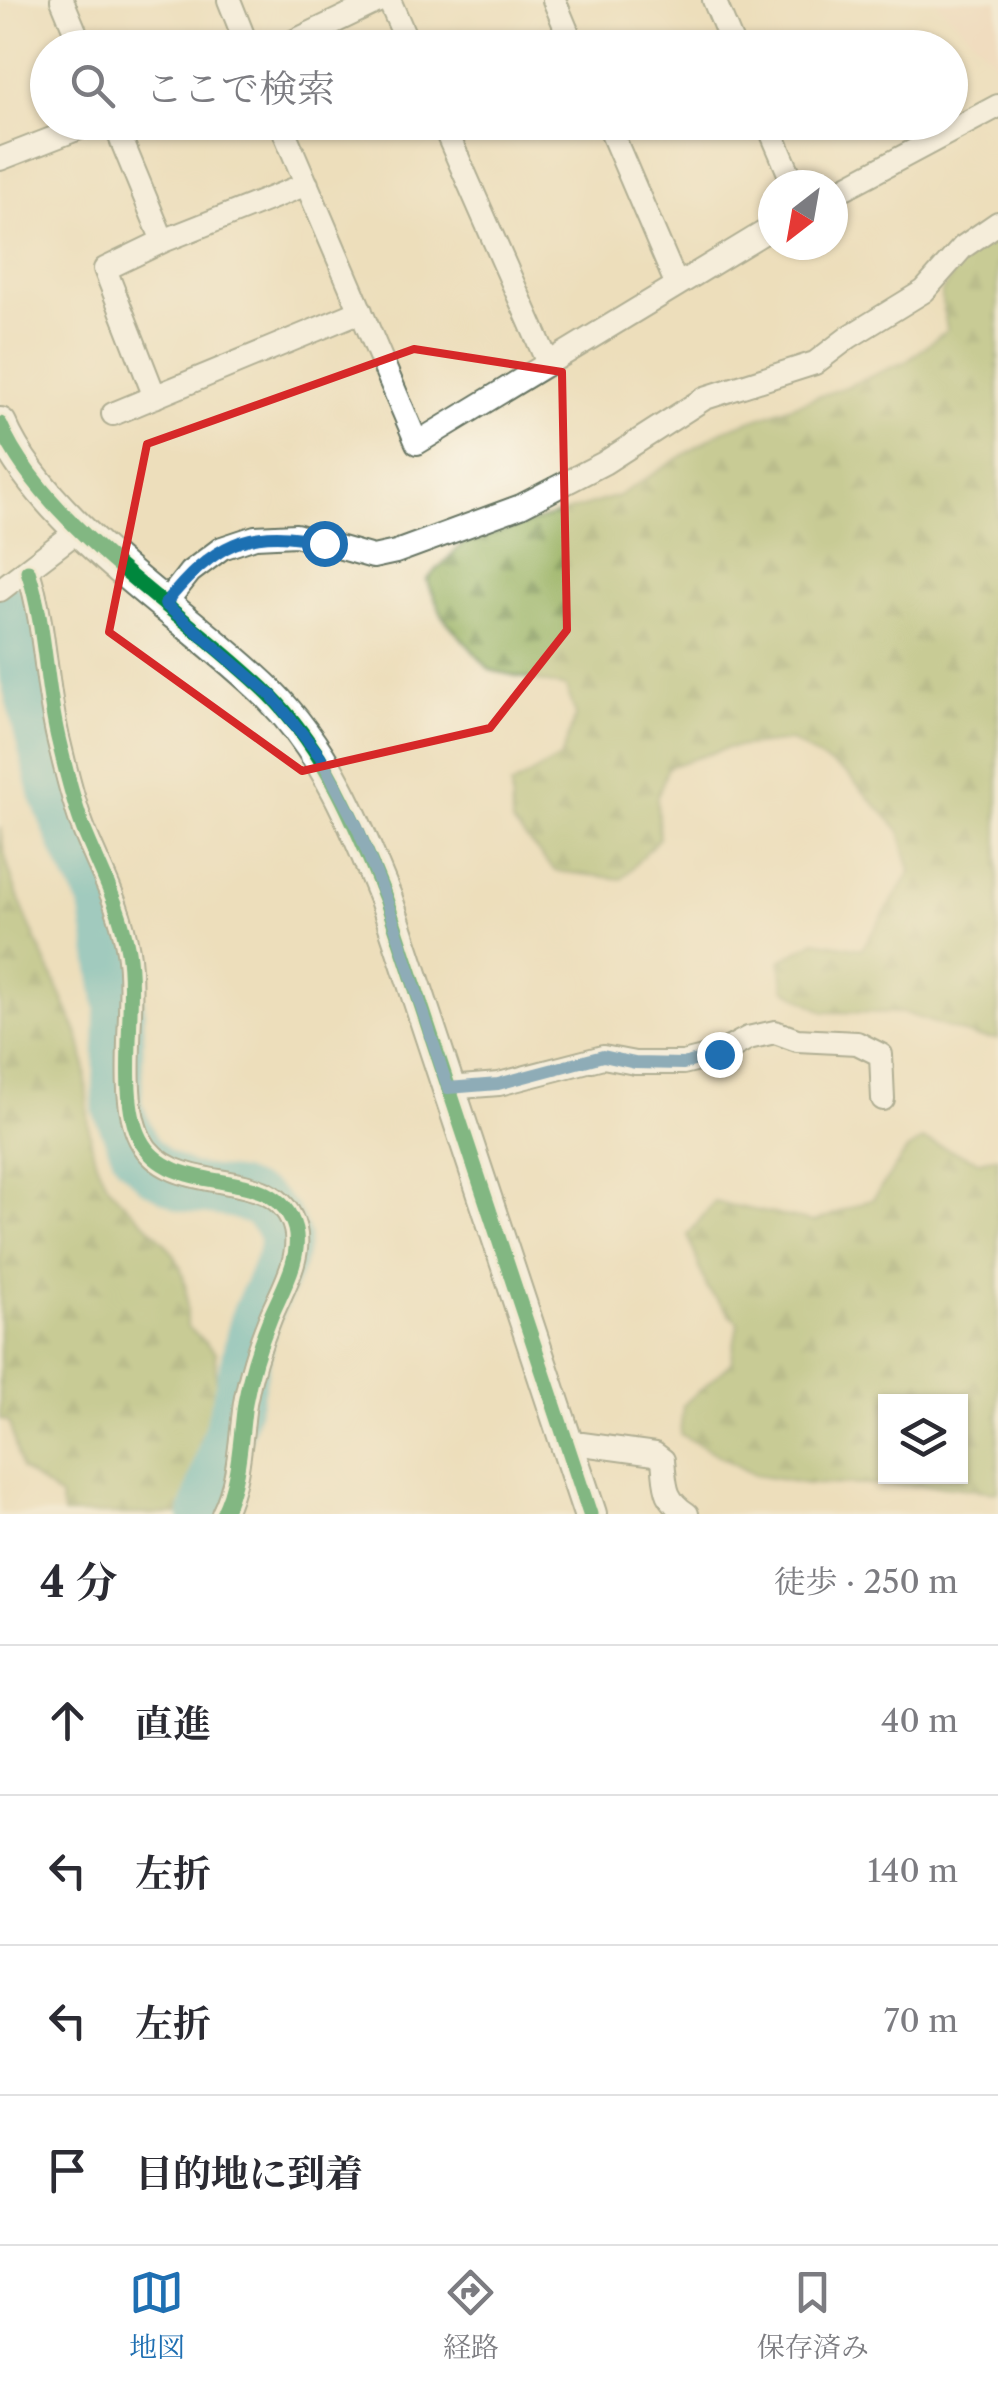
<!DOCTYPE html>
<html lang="ja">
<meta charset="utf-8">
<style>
:root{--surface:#fff;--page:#f7f7f7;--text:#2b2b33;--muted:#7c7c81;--line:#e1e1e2;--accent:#1f6fb2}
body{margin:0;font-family:"Libre Caslon Text","Noto Serif JP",serif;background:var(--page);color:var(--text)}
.controls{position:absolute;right:30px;bottom:30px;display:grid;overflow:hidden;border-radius:0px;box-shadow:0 2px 8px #0004}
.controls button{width:90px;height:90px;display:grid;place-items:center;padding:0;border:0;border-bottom:2px solid var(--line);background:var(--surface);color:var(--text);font:50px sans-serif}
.compass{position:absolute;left:758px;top:170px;width:90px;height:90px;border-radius:50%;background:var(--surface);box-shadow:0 2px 8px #0004;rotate:211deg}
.stop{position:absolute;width:30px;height:30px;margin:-22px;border:8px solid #1f6fb2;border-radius:50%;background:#fff}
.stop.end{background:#1f6fb2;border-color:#fff;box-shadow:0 2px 10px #0008}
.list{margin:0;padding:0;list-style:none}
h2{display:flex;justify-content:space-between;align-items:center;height:130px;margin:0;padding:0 40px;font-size:42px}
h2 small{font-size:32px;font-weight:400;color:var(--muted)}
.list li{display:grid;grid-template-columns:65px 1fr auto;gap:30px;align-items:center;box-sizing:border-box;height:150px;padding:0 40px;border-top:2px solid var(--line)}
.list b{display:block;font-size:38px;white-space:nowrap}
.list em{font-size:32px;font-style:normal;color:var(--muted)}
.icon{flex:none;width:55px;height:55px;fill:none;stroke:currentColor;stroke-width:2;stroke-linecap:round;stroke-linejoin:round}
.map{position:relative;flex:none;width:998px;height:1514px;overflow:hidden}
.search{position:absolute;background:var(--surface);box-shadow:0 2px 8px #0004;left:30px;right:30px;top:30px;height:110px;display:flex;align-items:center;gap:25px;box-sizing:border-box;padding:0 35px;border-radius:55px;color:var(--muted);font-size:38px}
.sheet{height:730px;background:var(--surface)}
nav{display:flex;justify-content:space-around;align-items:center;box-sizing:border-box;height:140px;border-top:2px solid var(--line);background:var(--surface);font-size:28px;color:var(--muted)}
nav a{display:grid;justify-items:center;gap:5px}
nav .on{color:var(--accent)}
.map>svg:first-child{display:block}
</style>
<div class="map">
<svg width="998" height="1514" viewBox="0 0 998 1514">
<defs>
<pattern id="forest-firs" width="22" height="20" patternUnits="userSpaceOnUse" patternTransform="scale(2.5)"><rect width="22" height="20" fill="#9bb466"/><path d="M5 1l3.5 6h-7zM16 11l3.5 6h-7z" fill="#7e9455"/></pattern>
</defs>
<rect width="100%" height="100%" fill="#fbf7ec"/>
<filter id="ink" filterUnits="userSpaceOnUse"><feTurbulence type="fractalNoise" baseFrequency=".01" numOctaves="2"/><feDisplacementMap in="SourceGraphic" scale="20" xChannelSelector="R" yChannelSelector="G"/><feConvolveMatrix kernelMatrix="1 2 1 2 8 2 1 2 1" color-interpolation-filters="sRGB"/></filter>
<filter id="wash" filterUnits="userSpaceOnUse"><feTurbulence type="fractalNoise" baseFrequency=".0048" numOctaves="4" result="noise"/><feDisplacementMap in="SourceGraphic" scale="40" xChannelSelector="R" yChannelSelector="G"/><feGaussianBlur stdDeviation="2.25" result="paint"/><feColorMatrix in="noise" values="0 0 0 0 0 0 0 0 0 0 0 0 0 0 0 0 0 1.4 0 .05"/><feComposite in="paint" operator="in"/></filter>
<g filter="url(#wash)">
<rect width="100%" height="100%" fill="#eddebb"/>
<path fill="#f2d5bd" d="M935,0H998V65Z"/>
<path fill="url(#forest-firs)" stroke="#5d784d" stroke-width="2.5" fill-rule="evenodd" d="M998,233V1039L976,1037L904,1013L824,1012L785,989L780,961L815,941L862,949L911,872L900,831L847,774L791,741L727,748L668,767L657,798L659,838L622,879L555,871L512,823L511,786L561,757L576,715L566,687L490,670L443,617L427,580L463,543L618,496L724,430L848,386L907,361L947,330L941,293L970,247Z
M0,827C7,893 54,972 78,1035C92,1075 82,1124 97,1164C111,1203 155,1224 176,1258C188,1278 187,1304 187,1326L215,1352L219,1439L189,1514H63L60,1497L21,1469L9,1422L0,1419Z
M923,1140L979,1161L998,1157V1492L941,1486L808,1484L754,1475L680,1434L683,1405L731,1363L738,1323L707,1288L688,1235L714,1202L814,1222L873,1199L907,1150ZM886,1402H960V1476H886Z"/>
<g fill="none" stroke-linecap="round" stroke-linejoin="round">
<path stroke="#44b2c0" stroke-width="50" d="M0,602L15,638L54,792L75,845L103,899L120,1007L117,1107L136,1152L156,1171L186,1187L236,1194L262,1204L277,1220L285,1238L281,1259L254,1321L236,1405L204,1514"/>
</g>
</g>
<g filter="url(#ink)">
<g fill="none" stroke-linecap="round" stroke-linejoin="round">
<defs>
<path id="street" d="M62,0L82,48
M229,0L248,48
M389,0L410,48
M554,0L574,48
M714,0L734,48
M280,48L380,0
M114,122L163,241
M280,122L417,443L773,227
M442,122L548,363
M607,122L676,283
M767,122L794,185
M0,159L95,122
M833,194L998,106
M155,397L105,269L163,241L307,184
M113,414L361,311
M28,571C46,626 45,686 59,742C66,771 73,802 84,830C101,872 120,905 128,951C137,1005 117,1094 140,1139C173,1203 277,1159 295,1229C302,1258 282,1290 271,1316C260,1343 250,1374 245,1403C240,1439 240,1480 223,1514
M0,590L80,529
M165,604L190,572L222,548L255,537L296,535L373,557L396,552L521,506L604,463L705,398L815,363L849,337L924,291L963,247L998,223
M448,1088L499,1084L603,1057L635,1063H683L719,1054L748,1038L775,1032L797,1040L857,1043L881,1055L883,1099
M567,1446L582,1444L655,1454L663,1460C666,1486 663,1498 687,1514"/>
<path id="secondary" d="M0,424C43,526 189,615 269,694C326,751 356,825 386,899L590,1514"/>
</defs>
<use href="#street" stroke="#677563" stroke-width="26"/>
<use href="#secondary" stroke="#677563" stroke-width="36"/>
<use href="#street" stroke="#fff" stroke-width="22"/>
<use href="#secondary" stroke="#fff" stroke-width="32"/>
<defs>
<path id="cycleway" d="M0,424C43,526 189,615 269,694C326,751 356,825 386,899L590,1514
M28,571C46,626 45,686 59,742C66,771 73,802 84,830C101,872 120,905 128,951C137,1005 117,1094 140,1139C173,1203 277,1159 295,1229C302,1258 282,1290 271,1316C260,1343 250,1374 245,1403C240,1439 240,1480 223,1514"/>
</defs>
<use href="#cycleway" stroke="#fbf7ec" stroke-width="21"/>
<use href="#cycleway" stroke="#00873e" stroke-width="15"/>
</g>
</g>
<g fill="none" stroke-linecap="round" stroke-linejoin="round" filter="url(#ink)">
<path stroke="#1f6fb2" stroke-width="12" d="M324,543C250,523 211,546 165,604L272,696L320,756L357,826L386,899L448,1088L498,1084L603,1056L635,1063L683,1064L719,1054"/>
</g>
<path d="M0 0H998V1514H0ZM414,349L562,372L567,630L490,728L302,771L109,632L147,444Z" fill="#eddebb" fill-opacity=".55" fill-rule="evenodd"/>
<path fill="none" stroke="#d62828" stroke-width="8" stroke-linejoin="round" d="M414,349L562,372L567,630L490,728L302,771L109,632L147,444Z"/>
</svg>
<div class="controls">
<button><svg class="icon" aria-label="layers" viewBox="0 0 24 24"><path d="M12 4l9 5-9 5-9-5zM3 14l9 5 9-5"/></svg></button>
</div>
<svg class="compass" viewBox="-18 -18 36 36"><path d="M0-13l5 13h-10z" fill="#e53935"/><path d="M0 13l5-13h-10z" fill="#7c7c81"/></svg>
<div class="stop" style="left:324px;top:543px"></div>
<div class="stop end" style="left:719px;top:1054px"></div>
<div class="search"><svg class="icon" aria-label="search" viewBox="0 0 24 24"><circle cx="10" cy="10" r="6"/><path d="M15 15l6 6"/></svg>ここで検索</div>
</div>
<section class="sheet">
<h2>4 分<small>徒歩 · 250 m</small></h2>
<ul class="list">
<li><svg class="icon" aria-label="ahead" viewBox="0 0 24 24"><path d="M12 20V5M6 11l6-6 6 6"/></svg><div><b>直進</b></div><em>40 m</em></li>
<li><svg class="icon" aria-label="left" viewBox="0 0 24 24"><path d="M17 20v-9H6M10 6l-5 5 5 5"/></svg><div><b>左折</b></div><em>140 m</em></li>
<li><svg class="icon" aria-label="left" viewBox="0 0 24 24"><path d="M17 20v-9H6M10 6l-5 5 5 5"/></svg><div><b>左折</b></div><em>70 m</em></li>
<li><svg class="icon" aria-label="arrive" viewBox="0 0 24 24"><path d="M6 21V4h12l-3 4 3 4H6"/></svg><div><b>目的地に到着</b></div></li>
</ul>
</section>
<nav>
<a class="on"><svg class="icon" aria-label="map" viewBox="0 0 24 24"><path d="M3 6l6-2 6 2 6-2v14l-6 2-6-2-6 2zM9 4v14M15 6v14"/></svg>地図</a>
<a><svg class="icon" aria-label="directions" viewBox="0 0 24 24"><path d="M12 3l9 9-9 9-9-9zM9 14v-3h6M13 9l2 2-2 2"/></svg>経路</a>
<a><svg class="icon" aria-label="saved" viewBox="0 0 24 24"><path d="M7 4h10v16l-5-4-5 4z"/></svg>保存済み</a>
</nav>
